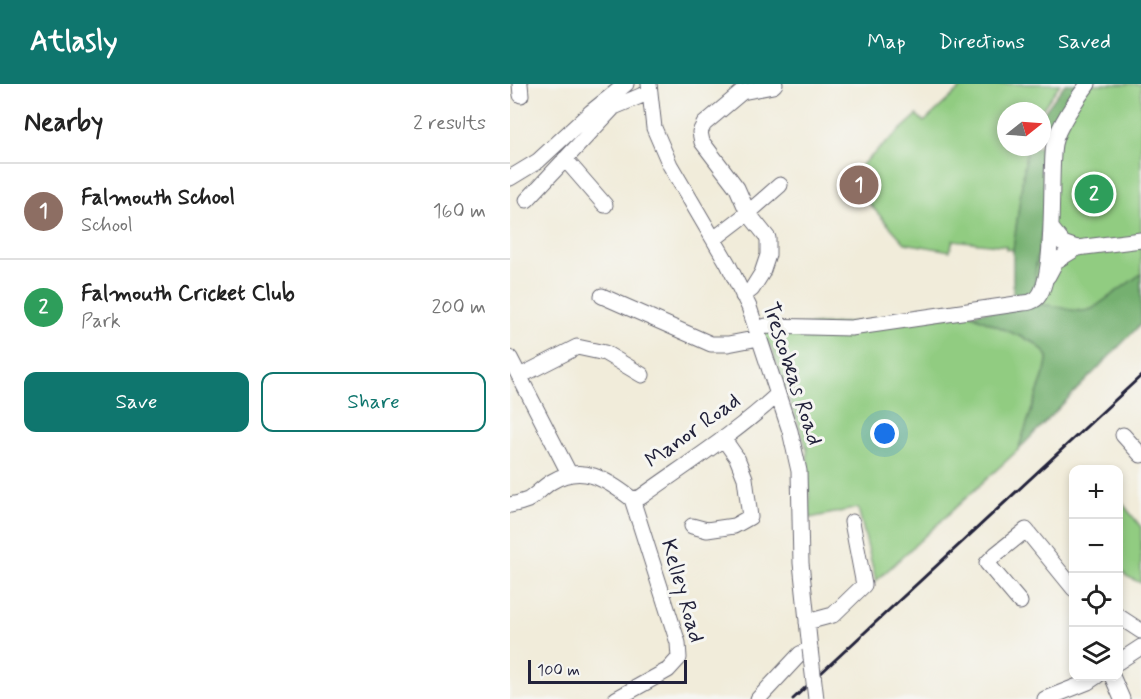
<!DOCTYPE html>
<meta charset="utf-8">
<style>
:root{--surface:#fff;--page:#f2f2f2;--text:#222;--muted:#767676;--line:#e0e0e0;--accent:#0f766e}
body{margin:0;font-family:Mynerve,sans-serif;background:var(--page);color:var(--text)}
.controls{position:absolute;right:18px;bottom:18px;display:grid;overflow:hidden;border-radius:12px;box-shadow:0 3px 9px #0003}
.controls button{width:54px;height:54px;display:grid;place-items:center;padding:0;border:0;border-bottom:2px solid var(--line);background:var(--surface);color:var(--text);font:30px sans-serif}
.compass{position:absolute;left:487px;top:18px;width:54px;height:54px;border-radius:50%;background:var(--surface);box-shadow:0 3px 9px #0003;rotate:73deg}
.scale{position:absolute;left:18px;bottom:15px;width:159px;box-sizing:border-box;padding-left:6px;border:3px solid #22223b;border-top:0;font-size:16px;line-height:21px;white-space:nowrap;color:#22223b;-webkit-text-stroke:4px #f6f6f2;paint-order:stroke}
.you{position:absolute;left:375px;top:350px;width:21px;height:21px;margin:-15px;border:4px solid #fff;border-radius:50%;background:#1a73e8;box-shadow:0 0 0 9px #1a73e833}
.badge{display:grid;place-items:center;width:39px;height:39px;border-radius:50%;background:var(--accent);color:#fff;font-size:20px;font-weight:700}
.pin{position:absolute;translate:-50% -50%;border:3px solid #fff;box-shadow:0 2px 6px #0006}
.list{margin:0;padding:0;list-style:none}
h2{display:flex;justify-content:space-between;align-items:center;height:78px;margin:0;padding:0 24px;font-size:26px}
h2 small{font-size:20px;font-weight:400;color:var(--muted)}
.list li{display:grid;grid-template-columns:39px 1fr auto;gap:18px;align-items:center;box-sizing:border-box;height:96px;padding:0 24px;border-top:2px solid var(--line)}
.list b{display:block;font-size:22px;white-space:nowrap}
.list p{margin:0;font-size:20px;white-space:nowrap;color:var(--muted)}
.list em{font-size:20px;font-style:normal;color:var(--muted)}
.actions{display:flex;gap:12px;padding:18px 24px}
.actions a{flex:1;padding:14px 0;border:2px solid var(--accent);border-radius:12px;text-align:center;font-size:21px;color:var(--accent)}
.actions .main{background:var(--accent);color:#fff}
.icon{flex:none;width:33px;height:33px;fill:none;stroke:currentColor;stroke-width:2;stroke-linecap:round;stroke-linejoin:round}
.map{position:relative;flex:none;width:631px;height:615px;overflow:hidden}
header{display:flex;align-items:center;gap:36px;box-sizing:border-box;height:84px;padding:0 30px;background:var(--accent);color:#fff}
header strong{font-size:28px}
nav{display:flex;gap:33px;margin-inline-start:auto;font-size:21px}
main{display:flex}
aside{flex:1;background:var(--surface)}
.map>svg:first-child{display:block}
</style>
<header>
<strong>Atlasly</strong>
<nav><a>Map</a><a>Directions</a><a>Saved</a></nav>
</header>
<main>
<aside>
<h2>Nearby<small>2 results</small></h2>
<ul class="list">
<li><span class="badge" style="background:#8d6e63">1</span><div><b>Falmouth School</b><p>School</p></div><em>160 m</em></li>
<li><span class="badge" style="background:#2e9e5b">2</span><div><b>Falmouth Cricket Club</b><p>Park</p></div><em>200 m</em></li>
</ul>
<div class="actions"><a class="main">Save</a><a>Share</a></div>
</aside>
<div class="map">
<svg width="631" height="615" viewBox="0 0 631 615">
<rect width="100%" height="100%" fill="#f6f6f2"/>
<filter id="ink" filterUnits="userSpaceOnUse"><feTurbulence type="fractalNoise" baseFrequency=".0167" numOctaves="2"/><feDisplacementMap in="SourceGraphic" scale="12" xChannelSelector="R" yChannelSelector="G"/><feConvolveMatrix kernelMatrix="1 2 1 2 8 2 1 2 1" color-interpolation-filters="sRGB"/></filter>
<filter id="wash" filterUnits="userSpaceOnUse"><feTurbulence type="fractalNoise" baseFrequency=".008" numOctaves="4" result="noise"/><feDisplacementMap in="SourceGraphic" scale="24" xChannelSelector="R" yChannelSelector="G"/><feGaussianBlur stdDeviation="1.35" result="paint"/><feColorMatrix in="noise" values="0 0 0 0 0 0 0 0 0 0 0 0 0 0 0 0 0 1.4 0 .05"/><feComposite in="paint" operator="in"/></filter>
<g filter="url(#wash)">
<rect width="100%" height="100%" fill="#f1ecda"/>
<path fill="#91cc81" stroke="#5a775e" stroke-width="1.5" d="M455,0H550L531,27H496V63H517L503,166L496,165V162L443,156L440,167L395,159L354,114L365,105L348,84L407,31L414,38Z
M572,0H631V190L582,225L576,227L558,226L543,222L529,221L524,212V193L532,147L538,86Z
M460,230L525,259L538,272L535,287L508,366L366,497L348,424L300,434L297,365L262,265L247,245Z
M609,415L631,443V499L616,492L609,482Z"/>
<path fill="#74b06f" stroke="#4b6955" stroke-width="1.5" d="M555,0H572L553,28L526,180L524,212L503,213V166L517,63H532V31Z
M631,190V240L508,366L535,287L538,272L525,259L460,230C483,227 523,218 545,222C558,225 569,230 582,225Z"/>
</g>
<g filter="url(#ink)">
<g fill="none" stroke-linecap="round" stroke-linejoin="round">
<defs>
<path id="minor" d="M10,0L11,11
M139,0L144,44L160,81L218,180L239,223L280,347L289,387L291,479L300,565L290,570L248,615
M55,75L95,121
M0,94L28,77L81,28L116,0
M17,116L104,23L140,8
M542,145L553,159L567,164L631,156
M204,155L238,129L270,101
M538,192L546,177L567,164
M92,212L201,260H218L249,254
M233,212L242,205L252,189L258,171V154L238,129L227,104L192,58L190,48L194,40L232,8L263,2L265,0
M247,245L256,242L341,244L513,219C517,219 522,218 526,215C547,198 539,90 544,60C547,44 568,13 578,0
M0,274L59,389
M10,292L67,263L95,269L132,291
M613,351L631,371
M122,415L131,413C177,380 226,349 268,310
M0,421C6,420 13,418 18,416C26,411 33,403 41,398C72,379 96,395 122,415
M182,442L197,446L224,442L240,433L235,394L227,374L213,354
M510,518L477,479L486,470L516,446L564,505
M608,532L631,547
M297,538L323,531L354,501L342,438
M608,578L631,563
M602,592L612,615
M106,615L158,586L169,574L168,559L122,415
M535,615L578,598L587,592"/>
</defs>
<use href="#minor" stroke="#6a6973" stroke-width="17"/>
<use href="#minor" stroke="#fff" stroke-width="15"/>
<path stroke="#22223b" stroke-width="3" d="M283,615L631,292"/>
<defs>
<path id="minor-bridge" d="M300,565L306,615"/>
</defs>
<use href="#minor-bridge" stroke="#6a6973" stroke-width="17" stroke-linecap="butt"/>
<use href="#minor-bridge" stroke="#fff" stroke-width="15"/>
</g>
</g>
<g text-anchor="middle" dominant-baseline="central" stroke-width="6" stroke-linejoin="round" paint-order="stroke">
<g font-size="22" fill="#22223b" stroke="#f6f6f2">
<text transform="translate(282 290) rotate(72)">Trescobeas Road</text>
<text transform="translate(183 347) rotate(-36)">Manor Road</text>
<text transform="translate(172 507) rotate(74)">Kelley Road</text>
</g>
</g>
</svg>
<div class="controls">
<button>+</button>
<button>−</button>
<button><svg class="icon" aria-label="locate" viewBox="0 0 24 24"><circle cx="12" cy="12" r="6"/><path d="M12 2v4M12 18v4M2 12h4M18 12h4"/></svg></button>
<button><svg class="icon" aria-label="layers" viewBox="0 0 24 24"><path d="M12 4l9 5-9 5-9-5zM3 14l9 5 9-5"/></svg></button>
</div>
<svg class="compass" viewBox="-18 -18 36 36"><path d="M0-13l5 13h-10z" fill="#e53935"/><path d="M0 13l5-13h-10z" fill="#767676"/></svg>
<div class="scale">100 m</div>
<div class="you"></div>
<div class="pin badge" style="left:349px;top:101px;background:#8d6e63">1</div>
<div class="pin badge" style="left:584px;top:110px;background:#2e9e5b">2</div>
</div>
</main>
